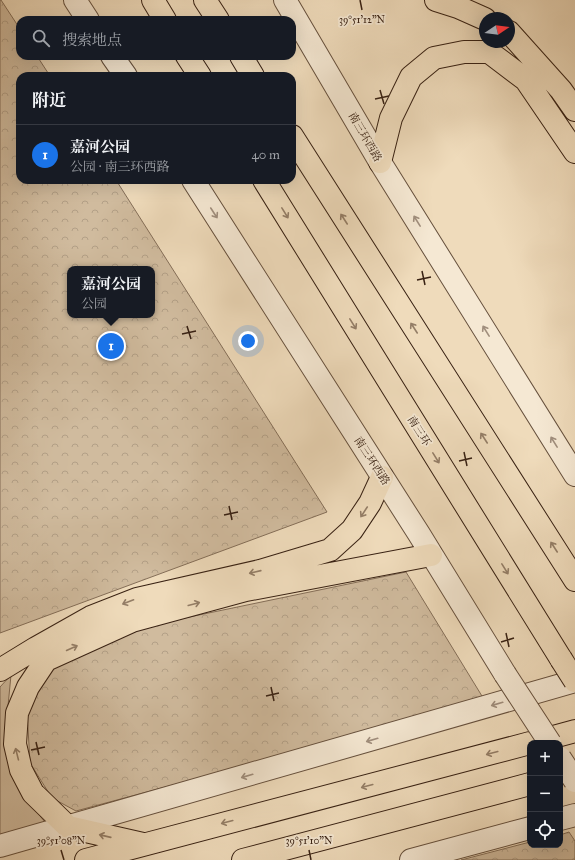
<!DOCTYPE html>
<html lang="zh">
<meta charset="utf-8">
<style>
:root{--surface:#171b24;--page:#20242c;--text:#f1f3f6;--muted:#9ea1a6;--line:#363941;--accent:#1a73e8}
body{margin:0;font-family:"IM FELL Great Primer","Noto Serif SC",serif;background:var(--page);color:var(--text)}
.controls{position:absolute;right:12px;bottom:12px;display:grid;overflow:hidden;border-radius:8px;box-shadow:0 4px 16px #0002}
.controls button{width:36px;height:36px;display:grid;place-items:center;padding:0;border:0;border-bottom:1px solid var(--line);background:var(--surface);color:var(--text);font:20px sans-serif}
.compass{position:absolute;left:479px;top:12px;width:36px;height:36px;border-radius:50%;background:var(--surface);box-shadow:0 4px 16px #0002;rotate:77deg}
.you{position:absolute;left:248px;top:341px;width:14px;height:14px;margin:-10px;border:3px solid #fff;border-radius:50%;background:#1a73e8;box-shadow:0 0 0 6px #1a73e833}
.badge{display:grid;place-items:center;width:26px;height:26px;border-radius:50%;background:var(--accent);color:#fff;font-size:13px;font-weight:700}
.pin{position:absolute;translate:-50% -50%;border:2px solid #fff;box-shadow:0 1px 4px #0006}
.popup{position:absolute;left:67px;top:266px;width:88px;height:52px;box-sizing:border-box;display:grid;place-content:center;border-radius:8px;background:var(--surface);filter:drop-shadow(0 1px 3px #0005);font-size:13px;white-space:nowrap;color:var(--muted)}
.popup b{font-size:15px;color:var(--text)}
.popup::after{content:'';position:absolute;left:50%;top:100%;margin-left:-8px;border:8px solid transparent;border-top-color:var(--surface)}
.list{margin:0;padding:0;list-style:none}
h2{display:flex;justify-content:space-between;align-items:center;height:52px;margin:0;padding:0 16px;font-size:17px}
h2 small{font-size:13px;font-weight:400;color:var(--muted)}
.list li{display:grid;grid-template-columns:26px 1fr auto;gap:12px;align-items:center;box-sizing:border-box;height:60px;padding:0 16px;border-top:1px solid var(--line)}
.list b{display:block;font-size:15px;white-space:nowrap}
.list p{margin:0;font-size:13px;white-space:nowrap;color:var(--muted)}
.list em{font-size:13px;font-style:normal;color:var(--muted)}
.icon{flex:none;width:22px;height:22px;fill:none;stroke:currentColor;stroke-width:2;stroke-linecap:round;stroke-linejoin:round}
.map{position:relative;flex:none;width:575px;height:860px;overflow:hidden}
.search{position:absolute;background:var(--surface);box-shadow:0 4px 16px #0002;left:16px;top:16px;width:280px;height:44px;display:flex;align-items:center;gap:10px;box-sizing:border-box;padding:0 14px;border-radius:12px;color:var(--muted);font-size:15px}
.panel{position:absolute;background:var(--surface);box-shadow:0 4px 16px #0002;left:16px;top:72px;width:280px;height:112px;border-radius:12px}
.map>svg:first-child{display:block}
</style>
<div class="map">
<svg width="575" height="860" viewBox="0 0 575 860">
<defs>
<pattern id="forest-crowns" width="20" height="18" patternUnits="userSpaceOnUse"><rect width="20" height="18" fill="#d0bb9e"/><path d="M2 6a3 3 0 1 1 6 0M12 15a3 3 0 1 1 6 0" fill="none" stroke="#b3a087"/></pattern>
</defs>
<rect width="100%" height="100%" fill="#efdbbb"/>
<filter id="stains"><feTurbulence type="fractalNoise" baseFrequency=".005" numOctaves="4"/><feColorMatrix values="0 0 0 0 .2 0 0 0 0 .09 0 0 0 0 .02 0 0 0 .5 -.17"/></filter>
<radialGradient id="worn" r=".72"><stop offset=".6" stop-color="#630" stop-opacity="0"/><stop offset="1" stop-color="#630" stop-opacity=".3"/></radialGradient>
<path fill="#d0bb9e" stroke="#846e58" d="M11,675L5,737L19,789L48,826L0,838V687Z"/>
<path fill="url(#forest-crowns)" stroke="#846e58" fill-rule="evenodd" d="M0,0H1L20,29V56H37L50,76H20V180H116L327,512L0,633ZM70,269H152V315H70Z
M406,572L485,701L76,811L52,798L30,763L27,711L50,667L146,626Z
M569,832L575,841V860H461L530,842V845H560V835Z"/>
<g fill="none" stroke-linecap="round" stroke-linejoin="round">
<defs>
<path id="minor" d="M75,0L88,20
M285,0L380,162L575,475
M112,56L126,76
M193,180L419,534L505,674
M560,819L575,815
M0,846L575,681
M411,860L530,828"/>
<path id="major" d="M436,0L458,7L485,19
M509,32L561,90L575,110
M380,162L391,118L411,77L434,58L464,52H489L526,80L575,152
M0,670L36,648L91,617L137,599L260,571L330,550L352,530L370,503L382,477
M531,743L575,731
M143,844L68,827L33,793L21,770L15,744L17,713L28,687L46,660L132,621L246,590L431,555
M86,860L530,743
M243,860L530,784"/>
<path id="highway" d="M153,0L165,20
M205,0L218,20
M187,56L200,76
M241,56L253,76
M292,136L575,580
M264,180L561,659"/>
</defs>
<use href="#minor" stroke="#66503d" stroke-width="24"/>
<use href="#major" stroke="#382113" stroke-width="24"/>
<use href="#highway" stroke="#382113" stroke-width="24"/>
<use href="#minor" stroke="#f5e8d3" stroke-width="22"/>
<use href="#major" stroke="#efdbbb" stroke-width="22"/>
<use href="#highway" stroke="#efdbbb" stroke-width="22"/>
<defs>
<path id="minor-bridge" d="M505,674L550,743
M560,758L575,781"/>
<path id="highway-bridge" d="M561,659L575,681"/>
</defs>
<use href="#minor-bridge" stroke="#66503d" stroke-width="24" stroke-linecap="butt"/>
<use href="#highway-bridge" stroke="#382113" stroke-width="24" stroke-linecap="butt"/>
<use href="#minor-bridge" stroke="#f5e8d3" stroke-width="22"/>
<use href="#highway-bridge" stroke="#efdbbb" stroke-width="22"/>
</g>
<defs><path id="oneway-shaft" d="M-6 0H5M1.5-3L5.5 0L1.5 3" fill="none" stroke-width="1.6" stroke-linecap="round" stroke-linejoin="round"/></defs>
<g stroke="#a08e7d">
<use href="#oneway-shaft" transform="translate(214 213) rotate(57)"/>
<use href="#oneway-shaft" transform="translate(417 221) rotate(-122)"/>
<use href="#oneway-shaft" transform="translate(486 331) rotate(-122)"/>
<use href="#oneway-shaft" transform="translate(554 442) rotate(-122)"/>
<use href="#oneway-shaft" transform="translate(497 704) rotate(164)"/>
<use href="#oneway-shaft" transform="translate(372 740) rotate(164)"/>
<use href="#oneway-shaft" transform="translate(247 776) rotate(164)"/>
</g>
<g stroke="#947e67">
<use href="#oneway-shaft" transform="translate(285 213) rotate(58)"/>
<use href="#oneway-shaft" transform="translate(344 219) rotate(-123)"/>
<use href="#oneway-shaft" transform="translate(353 324) rotate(58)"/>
<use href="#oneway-shaft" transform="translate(414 328) rotate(-123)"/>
<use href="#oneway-shaft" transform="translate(484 438) rotate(-123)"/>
<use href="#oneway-shaft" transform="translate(436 458) rotate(58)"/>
<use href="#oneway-shaft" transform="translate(364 512) rotate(123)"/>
<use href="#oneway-shaft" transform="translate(554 547) rotate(-123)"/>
<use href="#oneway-shaft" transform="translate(505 569) rotate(58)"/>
<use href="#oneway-shaft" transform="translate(255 572) rotate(167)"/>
<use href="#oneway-shaft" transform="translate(128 602) rotate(159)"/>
<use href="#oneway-shaft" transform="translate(194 604) rotate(-15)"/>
<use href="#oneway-shaft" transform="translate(72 648) rotate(-24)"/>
<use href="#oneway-shaft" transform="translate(492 753) rotate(165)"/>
<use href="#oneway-shaft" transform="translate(17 754) rotate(-104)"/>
<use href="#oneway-shaft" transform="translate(367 786) rotate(165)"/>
<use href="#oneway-shaft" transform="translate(227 822) rotate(165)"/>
<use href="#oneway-shaft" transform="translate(105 836) rotate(-167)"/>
</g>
<path fill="none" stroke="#382113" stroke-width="1.5" d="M360,0L362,10M380,90L384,104M375,99L389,96M422,271L425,285M417,280L431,277M187,326L191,339M182,334L196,331M464,452L467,466M459,461L472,458M229,506L232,520M224,515L238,512M506,633L509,647M501,642L514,638M271,687L274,701M266,696L279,693M36,742L39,755M31,750L45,747M61,850L64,860M309,850L311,860"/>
<g text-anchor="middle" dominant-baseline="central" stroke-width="3.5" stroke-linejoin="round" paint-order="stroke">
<g font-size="11" fill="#382113" stroke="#f5e8d3">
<text transform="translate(365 137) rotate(60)">南三环西路</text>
<text transform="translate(419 431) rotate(58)">南三环</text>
<text transform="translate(372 461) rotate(57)">南三环西路</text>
</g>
</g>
<g font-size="10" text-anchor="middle" fill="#382113" stroke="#f5e8d3" stroke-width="3.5" stroke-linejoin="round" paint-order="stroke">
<text x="362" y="23">39°51'12"N</text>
<text x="61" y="844">39°51'08"N</text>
<text x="309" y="844">39°51'10"N</text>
</g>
<rect width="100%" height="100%" filter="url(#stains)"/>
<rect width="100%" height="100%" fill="url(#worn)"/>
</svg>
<div class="controls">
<button>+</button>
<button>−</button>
<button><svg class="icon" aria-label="locate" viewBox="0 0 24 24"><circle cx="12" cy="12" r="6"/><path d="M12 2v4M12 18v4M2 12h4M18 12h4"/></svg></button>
</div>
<svg class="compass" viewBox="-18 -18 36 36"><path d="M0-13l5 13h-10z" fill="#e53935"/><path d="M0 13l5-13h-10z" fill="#9ea1a6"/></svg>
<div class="you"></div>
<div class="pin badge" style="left:111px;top:346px">1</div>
<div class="popup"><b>嘉河公园</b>公园</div>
<div class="search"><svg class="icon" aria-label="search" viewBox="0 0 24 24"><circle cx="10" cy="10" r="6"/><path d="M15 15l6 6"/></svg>搜索地点</div>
<section class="panel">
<h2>附近<small></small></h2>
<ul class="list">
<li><span class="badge">1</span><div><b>嘉河公园</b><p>公园 · 南三环西路</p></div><em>40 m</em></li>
</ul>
</section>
</div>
